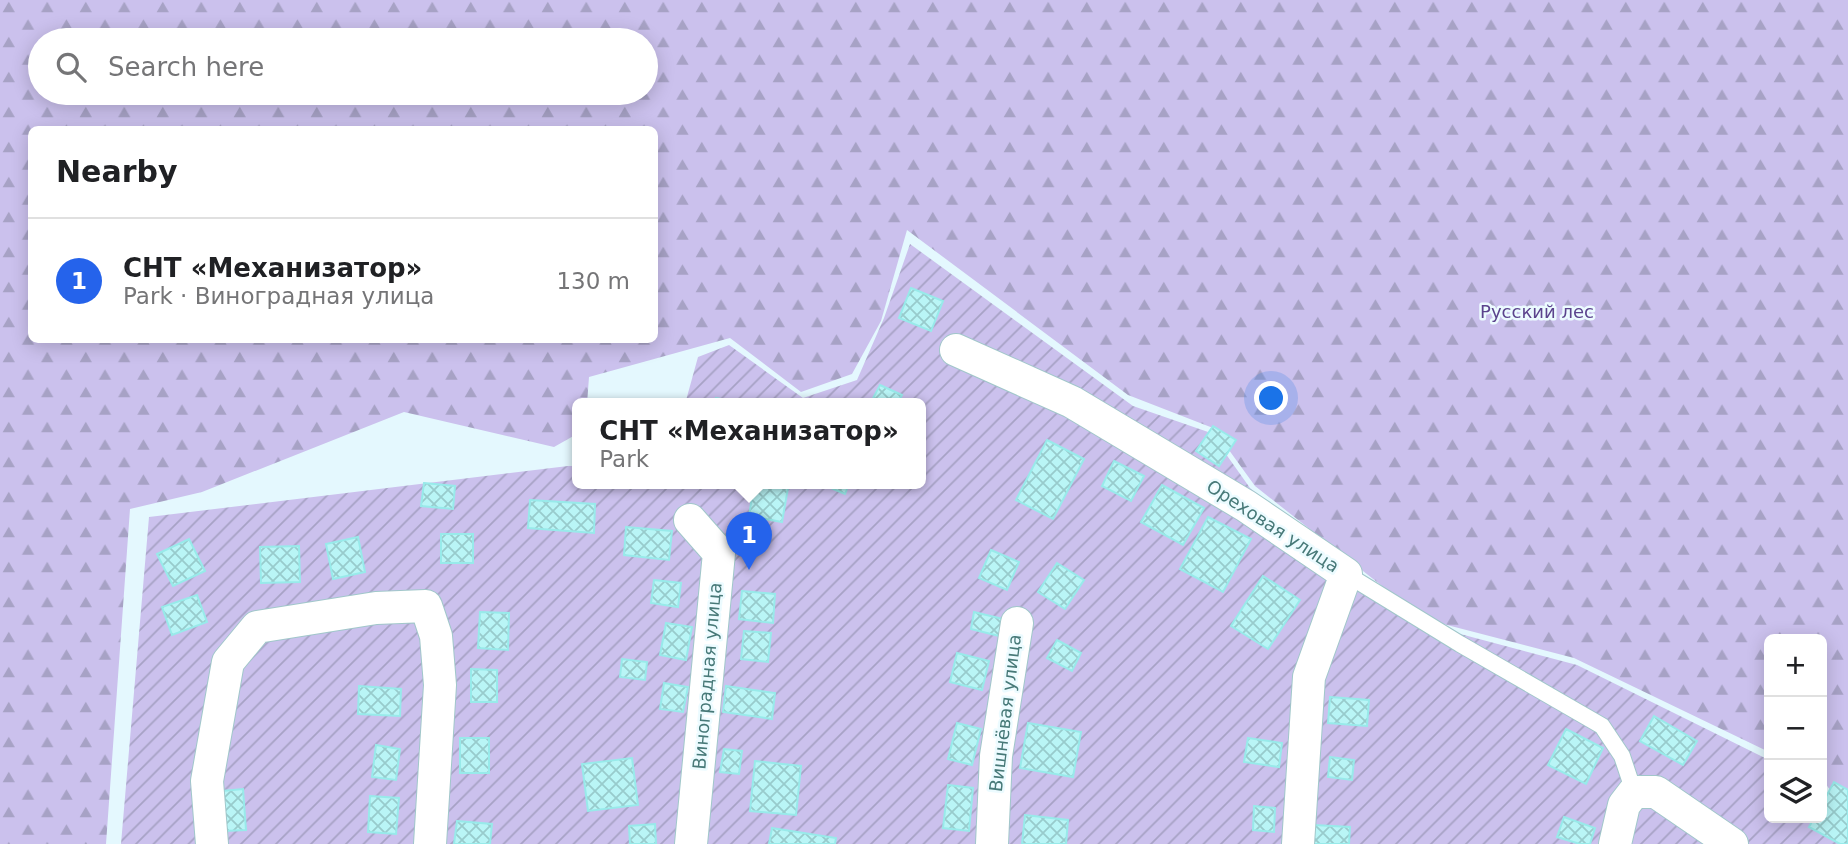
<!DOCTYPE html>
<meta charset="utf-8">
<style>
:root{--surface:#fff;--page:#f6f6f6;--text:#202124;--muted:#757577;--line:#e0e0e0;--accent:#2563eb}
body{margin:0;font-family:"DejaVu Sans",sans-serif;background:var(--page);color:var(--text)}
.controls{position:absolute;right:21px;bottom:21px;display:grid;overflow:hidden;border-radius:10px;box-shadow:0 4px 18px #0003}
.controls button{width:63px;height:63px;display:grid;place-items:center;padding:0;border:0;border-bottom:2px solid var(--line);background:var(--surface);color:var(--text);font:35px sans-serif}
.you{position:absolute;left:1272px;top:399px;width:24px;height:24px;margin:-18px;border:5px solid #fff;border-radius:50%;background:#1a73e8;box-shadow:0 0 0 10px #1a73e833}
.badge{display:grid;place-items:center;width:46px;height:46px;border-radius:50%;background:var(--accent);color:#fff;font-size:23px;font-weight:700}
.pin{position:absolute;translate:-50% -58px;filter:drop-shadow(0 2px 4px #0008)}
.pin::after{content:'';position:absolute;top:37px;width:24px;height:21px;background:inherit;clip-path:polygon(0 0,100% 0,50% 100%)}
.popup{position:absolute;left:572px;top:398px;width:354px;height:91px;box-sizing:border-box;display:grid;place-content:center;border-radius:10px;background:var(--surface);filter:drop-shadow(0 2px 5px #0005);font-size:23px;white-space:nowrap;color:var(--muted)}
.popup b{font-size:26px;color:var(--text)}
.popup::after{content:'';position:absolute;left:50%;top:100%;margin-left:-14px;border:14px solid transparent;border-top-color:var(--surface)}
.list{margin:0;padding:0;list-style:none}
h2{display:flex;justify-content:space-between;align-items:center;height:91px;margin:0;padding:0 28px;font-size:30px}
h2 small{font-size:23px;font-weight:400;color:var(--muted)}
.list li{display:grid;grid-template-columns:46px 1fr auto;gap:21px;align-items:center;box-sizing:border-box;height:126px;padding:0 28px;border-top:2px solid var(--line)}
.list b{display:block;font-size:26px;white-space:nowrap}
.list p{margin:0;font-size:23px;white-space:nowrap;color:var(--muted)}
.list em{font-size:23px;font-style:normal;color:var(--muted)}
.icon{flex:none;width:38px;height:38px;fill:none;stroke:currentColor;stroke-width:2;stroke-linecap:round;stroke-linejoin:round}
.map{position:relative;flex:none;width:1848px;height:844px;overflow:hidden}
.search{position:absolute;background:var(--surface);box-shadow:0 4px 18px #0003;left:28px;top:28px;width:630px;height:77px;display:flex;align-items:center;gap:18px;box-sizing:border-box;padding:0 24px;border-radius:38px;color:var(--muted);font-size:26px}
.panel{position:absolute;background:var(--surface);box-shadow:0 4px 18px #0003;left:28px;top:126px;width:630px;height:217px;border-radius:10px}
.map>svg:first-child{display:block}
</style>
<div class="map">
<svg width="1848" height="844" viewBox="0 0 1848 844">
<defs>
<pattern id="forest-firs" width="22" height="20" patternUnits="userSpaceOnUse" patternTransform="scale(1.75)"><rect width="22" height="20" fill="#cbc1ed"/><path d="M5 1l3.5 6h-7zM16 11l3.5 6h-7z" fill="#a7a2c5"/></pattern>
<pattern id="garden-furrows" width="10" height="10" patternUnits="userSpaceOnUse" patternTransform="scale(1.75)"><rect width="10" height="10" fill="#cbc1ed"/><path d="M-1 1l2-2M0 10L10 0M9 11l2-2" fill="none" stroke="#a7a2c5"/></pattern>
<pattern id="building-cross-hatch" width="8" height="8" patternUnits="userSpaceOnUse" patternTransform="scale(1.75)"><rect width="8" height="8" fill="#b9f5f6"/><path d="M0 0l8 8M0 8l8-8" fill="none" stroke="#98cbcc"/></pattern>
</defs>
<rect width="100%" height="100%" fill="#e4f8fe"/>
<path fill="url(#forest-firs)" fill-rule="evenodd" d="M0,0H1848V814L1822,779V639H1769V752L1574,658L1424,619L1255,486L1213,428L1128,395L907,230L881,321L852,374L801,392L730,338L589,377L587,404H578L577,434L554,447L404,412L202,492L130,509L106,844H0ZM40,40H646V93H40ZM32,130H654V340H32Z"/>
<path fill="url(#garden-furrows)" d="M910,244L1133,406L1211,433L1250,488L1419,623L1577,665L1769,760V818H1822V791L1848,824V844H121L149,517L568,466H577L578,484H920V404H685L698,357L729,345L803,398L857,380L884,318Z"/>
<path fill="url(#building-cross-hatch)" stroke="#98eaea" stroke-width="2" d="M911,288L943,301L931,331L899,318Z
M880,385L902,395L897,404H870Z
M716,398L746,404H715Z
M1213,426L1236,440L1219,466L1196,451Z
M1047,440L1084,459L1053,519L1016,500Z
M1114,461L1144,476L1131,501L1102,486Z
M424,483L455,486L453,509L421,506Z
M754,484H765L788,488L782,522L749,516Z
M821,484H849L845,494Z
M1162,485L1204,508L1183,545L1141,522Z
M530,500L595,504L594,533L528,528Z
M1208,517L1251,539L1223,592L1180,569Z
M626,527L672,531L669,560L624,555Z
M441,534H473V563H441Z
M358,537L365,572L333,579L326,544Z
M189,539L205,571L173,586L157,554Z
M299,546L300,582L261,583L260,547Z
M991,550L1019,562L1007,590L979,578Z
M1057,563L1084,580L1065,609L1038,592Z
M1263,576L1300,600L1268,649L1231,626Z
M654,580L681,583L678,607L651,603Z
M742,591L775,594L773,623L739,619Z
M197,595L207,622L172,635L162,607Z
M480,612L509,613L508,650L478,648Z
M974,612L1003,619L999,636L971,629Z
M666,623L692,627L686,660L660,655Z
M744,631L771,633L768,662L741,659Z
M1057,640L1081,653L1072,671L1047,658Z
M957,653L989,661L982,690L950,682Z
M622,659L647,662L645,680L620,677Z
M471,669L497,670V702H471Z
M664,683L688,687L683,712L660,709Z
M359,686L401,689L400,716L358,714Z
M726,686L775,693L772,719L723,712Z
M1330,697L1369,700L1367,726L1328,723Z
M1654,716L1697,741L1683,765L1640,741Z
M957,723L981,729L972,765L948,759Z
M1028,723L1081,732L1073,777L1020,768Z
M1566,729L1603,748L1586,784L1548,765Z
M460,738H489V773H460Z
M1248,738L1282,743L1279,767L1244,762Z
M376,745L400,749L396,780L372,777Z
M724,749L742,751L739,774L720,772Z
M1330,757L1354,760L1352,780L1328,777Z
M632,758L638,805L588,811L582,764Z
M755,761L801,766L796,815L750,811Z
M1834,782L1848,790V844H1840L1809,827L1814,818H1822V804Z
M948,785L973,788L969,831L943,828Z
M243,789L246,830L225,831L222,791Z
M370,796L399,798L396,834L368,832Z
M1254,806L1275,808L1274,832L1253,830Z
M1025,815L1068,820L1066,844H1022Z
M1564,817L1595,828L1590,844H1580L1557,837Z
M457,821L492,824L490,844H454Z
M655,824L656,844H630L629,826Z
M1314,825L1350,827L1349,844H1312Z
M772,828L836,838L835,844H769Z"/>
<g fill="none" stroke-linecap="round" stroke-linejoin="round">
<defs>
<path id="lane" d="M1346,574L1460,644L1602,726L1622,756L1634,792"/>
<path id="street" d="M956,350L1072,402L1246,506L1346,574L1309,677L1298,844
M690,520L719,553L691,844
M212,844L207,781L228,662L257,627L376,608L426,606L436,636L440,685L430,844
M992,844L996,756L1017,623
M1615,844L1624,805L1634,792H1656L1732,844"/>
</defs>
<use href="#lane" stroke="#a1c7ca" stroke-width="18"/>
<use href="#street" stroke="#a1c7ca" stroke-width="34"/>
<use href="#lane" stroke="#fff" stroke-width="16"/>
<use href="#street" stroke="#fff" stroke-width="32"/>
</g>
<g text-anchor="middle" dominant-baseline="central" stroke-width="5" stroke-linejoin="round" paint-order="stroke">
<g font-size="18" fill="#5b438d" stroke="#ecfbff">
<text x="1537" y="311">Русский лес</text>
</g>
<g font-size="18" fill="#477978" stroke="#ecfbff">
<text transform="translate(1273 526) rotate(33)">Ореховая улица</text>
<text transform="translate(707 676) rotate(-85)">Виноградная улица</text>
<text transform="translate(1005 713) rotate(-83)">Вишнёвая улица</text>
</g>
</g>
</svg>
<div class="controls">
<button>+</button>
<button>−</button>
<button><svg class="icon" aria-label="layers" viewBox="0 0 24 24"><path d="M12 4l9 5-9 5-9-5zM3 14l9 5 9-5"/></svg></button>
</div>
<div class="you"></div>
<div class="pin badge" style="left:749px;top:570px">1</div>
<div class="popup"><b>СНТ «Механизатор»</b>Park</div>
<div class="search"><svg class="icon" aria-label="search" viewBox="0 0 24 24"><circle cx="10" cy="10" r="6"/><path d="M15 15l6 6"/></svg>Search here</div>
<section class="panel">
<h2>Nearby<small></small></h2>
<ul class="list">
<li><span class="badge">1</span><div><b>СНТ «Механизатор»</b><p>Park · Виноградная улица</p></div><em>130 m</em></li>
</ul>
</section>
</div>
